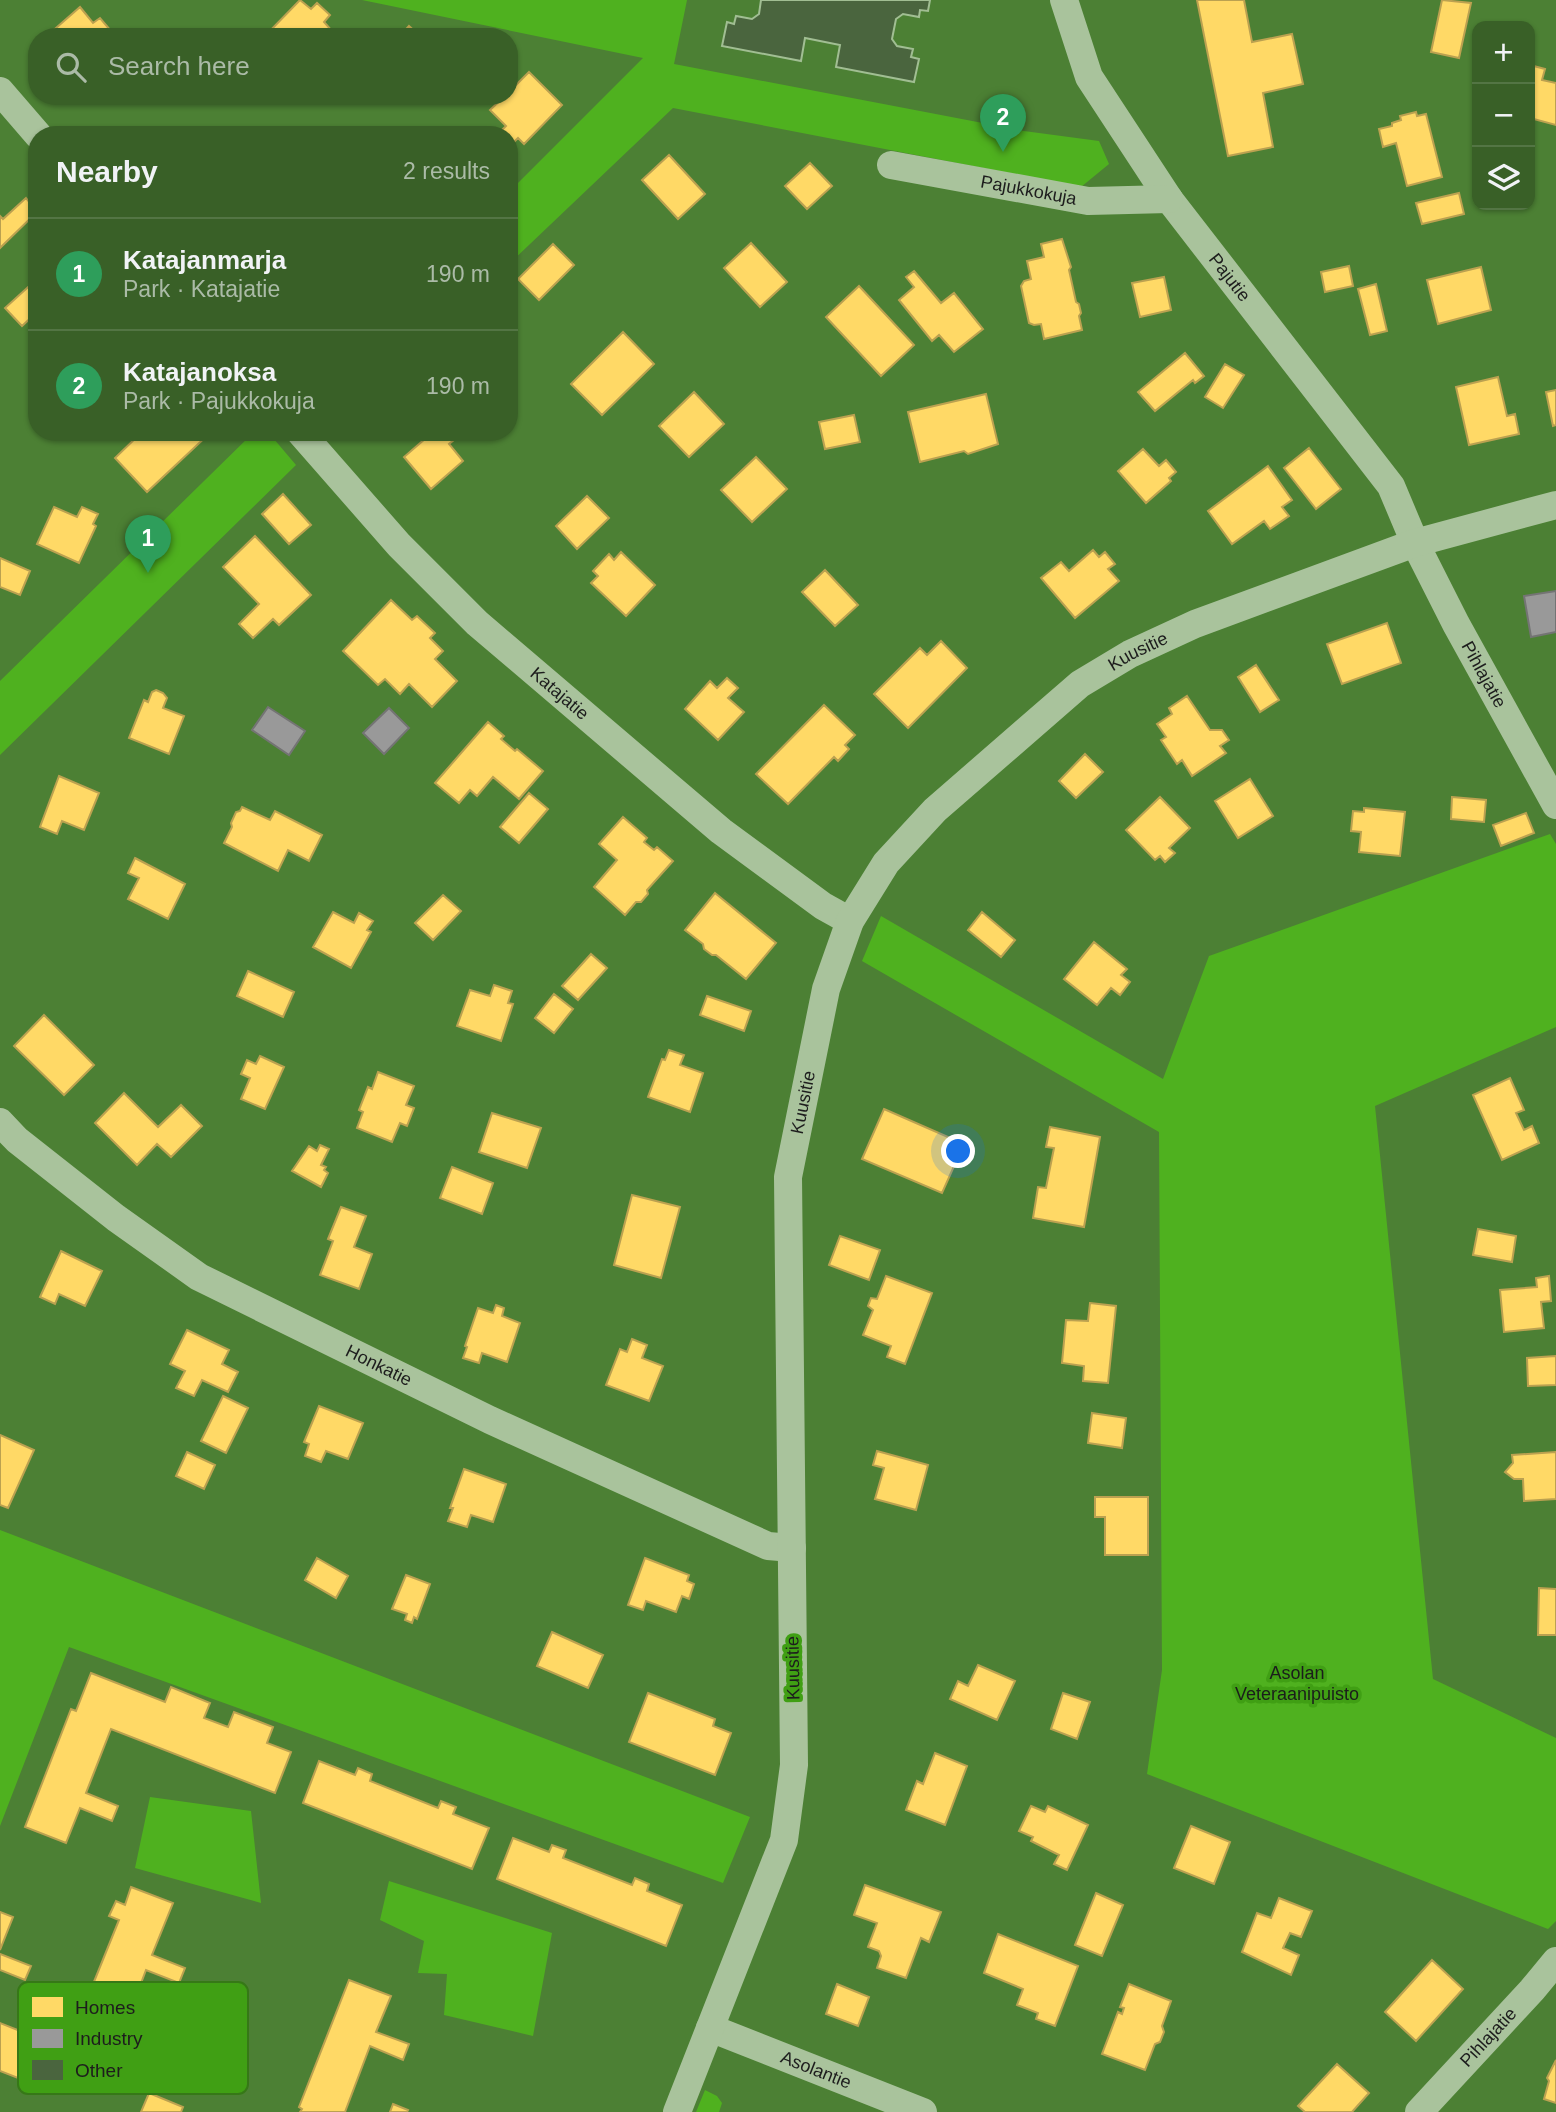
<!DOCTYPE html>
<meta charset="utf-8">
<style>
:root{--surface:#396027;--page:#446933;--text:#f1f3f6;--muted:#abbba7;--line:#537544;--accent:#90b9f0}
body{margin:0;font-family:Helvetica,sans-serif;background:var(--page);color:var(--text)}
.controls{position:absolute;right:21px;top:21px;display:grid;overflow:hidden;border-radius:14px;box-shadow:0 2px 5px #0004}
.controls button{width:63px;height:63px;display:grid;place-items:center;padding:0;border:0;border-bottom:2px solid var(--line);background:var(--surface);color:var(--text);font:35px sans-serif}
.you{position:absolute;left:959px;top:1152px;width:24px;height:24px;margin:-18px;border:5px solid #fff;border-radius:50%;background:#1a73e8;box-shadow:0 0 0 10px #1a73e833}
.badge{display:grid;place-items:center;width:46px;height:46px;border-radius:50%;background:var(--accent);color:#fff;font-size:23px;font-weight:700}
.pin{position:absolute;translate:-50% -58px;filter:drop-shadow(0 2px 4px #0008)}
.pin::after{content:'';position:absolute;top:37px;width:24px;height:21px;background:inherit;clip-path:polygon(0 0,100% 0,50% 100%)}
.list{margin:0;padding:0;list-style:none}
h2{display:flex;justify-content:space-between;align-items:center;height:91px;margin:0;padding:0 28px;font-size:30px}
h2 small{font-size:23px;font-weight:400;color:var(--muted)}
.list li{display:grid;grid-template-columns:46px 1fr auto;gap:21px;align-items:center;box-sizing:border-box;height:112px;padding:0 28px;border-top:2px solid var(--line)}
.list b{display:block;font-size:26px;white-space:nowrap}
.list p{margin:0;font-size:23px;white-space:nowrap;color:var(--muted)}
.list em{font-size:23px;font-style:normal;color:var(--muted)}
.icon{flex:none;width:38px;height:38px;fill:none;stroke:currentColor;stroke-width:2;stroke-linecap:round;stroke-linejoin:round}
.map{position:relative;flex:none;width:1556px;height:2112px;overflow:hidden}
.search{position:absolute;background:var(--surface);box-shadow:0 2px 5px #0004;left:28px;top:28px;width:490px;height:77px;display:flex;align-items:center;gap:18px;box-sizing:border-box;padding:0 24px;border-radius:28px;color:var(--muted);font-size:26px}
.panel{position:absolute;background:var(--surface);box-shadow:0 2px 5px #0004;left:28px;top:126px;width:490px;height:315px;border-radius:28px}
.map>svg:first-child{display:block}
</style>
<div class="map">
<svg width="1556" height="2112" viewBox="0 0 1556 2112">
<rect width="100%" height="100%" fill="#4c8034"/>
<path fill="#4fb11f" d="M362,0H687L674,64L1024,131L1099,141L1109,164L1081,187L673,108L509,264V192L643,58Z
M254,432H268L296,465L0,755V681Z
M1550,834L1556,844V1027L1375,1106L1433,1679L1556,1738V1921L1548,1929L1147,1774L1162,1670L1159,1132L862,961L881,916L1163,1079L1209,956Z
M0,1530L750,1817L723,1883L69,1647L0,1826Z
M150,1797L251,1811L261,1903L135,1868Z
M389,1881L552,1933L533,2036L444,2015L447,1974L418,1973L424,1941L380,1920Z
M705,2090L717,2096L722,2103L719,2112H696Z"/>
<path fill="#ffd966" stroke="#bba150" stroke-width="2" d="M300,0L311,9L317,3L330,15L324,22L333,32L329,37H264Z
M1197,0H1244L1252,42L1292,34L1303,84L1263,93L1273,147L1228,156Z
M1442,0L1471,3L1459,58L1431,52Z
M80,7L93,23L100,18L111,31L104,37H49L48,35Z
M409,26L421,37H399Z
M1530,65L1545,69L1542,80L1556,83V125L1530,118Z
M529,72L562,105L524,144L518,138L511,145L509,135L499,133L506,126L490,110L505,96H509V92Z
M1416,112L1417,116L1426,114L1442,177L1407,186L1396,143L1383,147L1379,129L1392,126V123L1401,120L1400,116Z
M669,155L705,194L678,219L642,180Z
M810,163L832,186L807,209L785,186Z
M1459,193L1464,214L1422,224L1416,203Z
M26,198L37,212L0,248V216L3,219Z
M1062,239L1071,267L1069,270L1076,302L1079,304L1081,313L1079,316L1082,330L1044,339L1041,324L1034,325L1029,323L1021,286L1024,281L1031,279L1027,261L1044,257L1041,244Z
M751,243L787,282L760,307L724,268Z
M553,244L574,265L539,300L518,279Z
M1349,266L1353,286L1325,292L1321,272Z
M1481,267L1491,310L1438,324L1427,280Z
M914,271L941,303L954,293L983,329L954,352L939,335L932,341L899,300L914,287L906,277Z
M1164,277L1171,310L1140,317L1132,283Z
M37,279V312L22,326L5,308Z
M1376,284L1387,331L1370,335L1358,289Z
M859,286L914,345L881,376L826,317Z
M623,332L654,364L602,415L571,384Z
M1185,353L1204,376L1195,383L1193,380L1155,411L1138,392Z
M1225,364L1244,375L1223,408L1205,397Z
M1498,377L1507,416L1515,414L1519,434L1469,445L1456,387Z
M1556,390V425L1553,426L1546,392Z
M694,392L724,424L689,457L659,426Z
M986,394L998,444L968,454L964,451L920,462L908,412Z
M854,415L860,442L825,449L819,422Z
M142,432H211L147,492L115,458Z
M426,432H455L459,436L449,444L463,461L431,489L404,457L426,438L423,434Z
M1309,448L1341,489L1316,509L1284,468Z
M1143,449L1159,466L1166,460L1176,472L1169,478L1171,481L1146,503L1118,471Z
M756,457L787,489L752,522L721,490Z
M1268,466L1292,500L1282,507L1289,516L1270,529L1264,521L1232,544L1208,511Z
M283,494L311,525L289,544L262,514Z
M587,496L609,518L577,549L556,526Z
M54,507L77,517L82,507L98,514L93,524L96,526L79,563L37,544Z
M255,536L311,595L279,625L273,619L253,638L239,624L259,604L223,567Z
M1093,550L1099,557L1105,552L1115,564L1108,569L1119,581L1075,618L1041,578L1061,562L1069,571Z
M621,552L655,585L626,616L591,583L598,576L593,571L609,554L614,560Z
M0,558L30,571L20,595L0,587Z
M825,570L858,605L835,626L802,592Z
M391,600L412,620L417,616L435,633L430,638L443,651L435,659L457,681L432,707L409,684L400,694L385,679L378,685L343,651Z
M1387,623L1401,663L1342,684L1327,644Z
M941,641L967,668L908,728L874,694L920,648L927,655Z
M1256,665L1279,700L1260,712L1238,677Z
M727,678L738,688L728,698L744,712L718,740L685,709L710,681L717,688Z
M156,690L163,693L167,698L163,708L184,716L169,754L129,738L144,700L148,702L152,692Z
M1187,696L1210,730H1222L1229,740L1220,746L1226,753L1192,776L1182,760L1177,764L1161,740L1166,737L1157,724L1172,714L1169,708Z
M824,705L855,735L845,745L849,749L838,761L834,757L788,804L756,774Z
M488,722L504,736L501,739L515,751L517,749L543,771L519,799L493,777L477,796L470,790L459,803L435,783Z
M1085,754L1103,772L1076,798L1059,781Z
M59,776L99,793L84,830L62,821L57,834L40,827Z
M1250,779L1273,816L1238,838L1215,801Z
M529,793L548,809L519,843L500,827Z
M1160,797L1190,828L1169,848L1175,853L1165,862L1160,856L1155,860L1126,830Z
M1452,797L1486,800L1484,822L1451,819Z
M242,807L270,820L275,811L322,835L309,861L288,850L278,871L224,843L232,827L231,823L236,812L240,811Z
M1364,808L1405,812L1400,856L1359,852L1361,832L1351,831L1353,811L1364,812Z
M1526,813L1534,833L1501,846L1493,825Z
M623,817L647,838L644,842L654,850L657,847L673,861L647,890L648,894L641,902H636L625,915L594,887L617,860L599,844Z
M135,858L185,884L168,919L128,899L139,878L128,873Z
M715,893L776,943L746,979L716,955H712L704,949L703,944L685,930Z
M443,895L461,911L433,940L415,923Z
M333,912L354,923L359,913L373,921L367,930L371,932L351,968L313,947Z
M982,912L1015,940L1001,957L968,930Z
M1094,942L1127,969L1121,975L1130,982L1120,995L1111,988L1097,1005L1064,979Z
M591,954L607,968L578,1000L562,986Z
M248,971L294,992L283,1017L237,996Z
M494,985L512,991L508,1003L513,1004L501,1041L457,1026L470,990L490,996Z
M554,994L573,1009L554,1033L535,1018Z
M707,996L751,1011L744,1031L700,1015Z
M44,1015L94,1065L64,1095L14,1046Z
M669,1050L684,1055L680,1065L703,1073L690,1112L648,1097L662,1059L665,1060Z
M260,1056L284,1067L265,1109L241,1099L250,1078L241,1074L247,1060L256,1064Z
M378,1072L414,1086L406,1105L414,1108L407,1126L400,1123L392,1142L357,1128L363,1112L359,1110L368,1087L372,1089Z
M1510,1078L1524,1110L1516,1113L1524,1130L1532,1126L1539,1143L1502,1160L1473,1095Z
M124,1093L158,1127L181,1105L202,1126L171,1157L157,1144L137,1165L95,1123Z
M884,1109L964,1144L942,1193L862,1159Z
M492,1113L541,1128L527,1168L479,1152Z
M1050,1127L1100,1137L1084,1227L1033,1218L1038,1187L1046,1188L1054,1148L1046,1147Z
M320,1145L329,1149L321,1165L326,1167L324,1170L328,1173L321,1187L292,1171L309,1146L317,1151Z
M452,1167L493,1183L482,1214L440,1198Z
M632,1195L680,1207L661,1278L614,1265Z
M341,1207L366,1216L354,1247L372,1254L359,1289L320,1275L333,1241L328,1239Z
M1478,1229L1516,1236L1512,1262L1473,1255Z
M840,1236L880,1250L869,1280L829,1265Z
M61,1251L102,1271L85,1306L59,1294L55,1304L40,1297Z
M886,1276L932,1293L905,1364L887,1357L891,1346L863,1335L873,1310L868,1306L871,1298L877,1299Z
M1549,1276L1551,1301L1541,1302L1544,1328L1504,1332L1500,1290L1537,1287L1536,1278Z
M1090,1303L1116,1306L1108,1383L1083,1381L1084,1366L1062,1363L1066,1320L1088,1321Z
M496,1305L504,1308L502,1316L520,1323L507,1362L482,1353L479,1363L463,1358L467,1347L465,1346L478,1308L493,1313Z
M187,1330L229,1350L222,1364L238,1372L228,1392L202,1380L194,1396L176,1388L185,1371L170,1364Z
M632,1339L647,1345L642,1358L663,1366L649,1401L606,1385L620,1349L627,1352Z
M1556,1356V1385L1528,1386L1527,1358Z
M223,1396L248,1408L226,1453L201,1441Z
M319,1406L363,1423L348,1459L326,1451L321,1462L305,1456L309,1444L304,1442Z
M1092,1413L1126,1418L1122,1448L1088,1443Z
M0,1435L34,1450L8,1508L0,1505Z
M877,1451L928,1465L916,1510L875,1499L884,1468L873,1465Z
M187,1452L215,1465L204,1489L176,1476Z
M1556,1452V1499L1524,1501L1523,1479H1514L1505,1472L1513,1463L1512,1455Z
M464,1469L506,1484L493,1522L471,1515L467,1527L448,1521L453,1508H450Z
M1095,1497H1148V1555H1105V1517H1095Z
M317,1558L348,1576L336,1598L305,1580Z
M645,1558L689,1575L687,1581L694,1584L689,1599L682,1596L676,1612L646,1601L643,1610L628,1605Z
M406,1575L430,1584L417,1619L414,1617L412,1623L405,1620L407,1614L392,1609Z
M1539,1588L1556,1589V1635H1538Z
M552,1632L603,1655L588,1688L537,1666Z
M978,1665L1015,1681L997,1720L950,1699L958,1681L968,1686Z
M91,1673L165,1702L171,1687L210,1703L204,1718L228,1727L234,1712L273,1727L267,1743L291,1752L275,1793L111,1729L86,1793L118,1806L112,1821L80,1808L66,1843L25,1827L71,1709L76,1711Z
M648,1693L715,1719L713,1726L731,1733L715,1775L629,1742Z
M1063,1693L1090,1702L1077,1739L1051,1729Z
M935,1753L967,1766L945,1825L906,1810L917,1781L923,1784Z
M319,1761L355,1775L358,1768L372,1774L370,1781L438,1808L441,1801L456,1807L453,1814L489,1828L472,1869L303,1803Z
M1031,1806L1045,1812L1048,1806L1088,1825L1067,1870L1054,1864L1059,1855L1031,1841L1033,1837L1019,1831Z
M1191,1826L1230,1842L1214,1884L1174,1868Z
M513,1838L549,1852L552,1845L566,1850L563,1858L632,1885L635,1878L649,1884L647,1891L682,1905L666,1946L497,1879Z
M865,1885L941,1912L929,1942L921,1938L906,1978L877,1968L881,1956L879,1951L868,1947L877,1923L854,1915Z
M131,1887L173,1903L152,1955L185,1968L179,1983L146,1970L129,2015L87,1999L119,1920L109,1916L116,1901L125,1905Z
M1096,1893L1123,1905L1102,1956L1075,1945Z
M1279,1898L1312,1911L1301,1937L1290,1933L1283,1948L1299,1955L1291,1975L1242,1952L1257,1913L1271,1918Z
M0,1912L13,1917L0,1950Z
M998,1934L1078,1966L1055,2026L1036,2019L1038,2013L1017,2005L1023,1989L984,1973Z
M0,1954L31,1966L25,1980L0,1970Z
M1432,1960L1463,1989L1416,2041L1385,2012Z
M349,1980L391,1996L376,2032L409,2044L403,2060L370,2046L345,2112H300L302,2109L299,2107Z
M837,1984L869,1997L858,2026L826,2014Z
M1129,1984L1171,2001L1162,2026L1164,2032L1160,2042L1155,2044L1145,2070L1102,2054L1118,2012L1122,2014L1124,2008L1120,2007Z
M33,1998L48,2004L35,2036L70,2051L54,2092L0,2071V2023L20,2031Z
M1556,2060V2103L1544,2099L1549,2081L1547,2078Z
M1337,2064L1369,2093L1352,2112H1305L1298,2106Z
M149,2093L183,2107L181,2112H141Z
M393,2104L408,2110L407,2112H390Z"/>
<path fill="#999" stroke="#747474" stroke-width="2" d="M1556,591V632L1531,637L1524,596Z
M268,707L305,731L289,755L252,730Z
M389,708L409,728L384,754L363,733Z"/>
<path fill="#4a653e" stroke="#a1be93" stroke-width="2" d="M761,0H930L928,11L920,10L919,17L903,14L896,19L892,39L897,46L913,49L911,57L919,59L914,82L836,67L840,45L805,38L801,61L722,46L727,22L734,24L736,16L752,19L759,14Z"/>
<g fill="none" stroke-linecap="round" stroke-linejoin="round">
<g stroke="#a9c39c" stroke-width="28">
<path id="s1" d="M1064,0L1089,77L1169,199L1391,486L1415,543L1456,624L1556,805"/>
<path d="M0,91L38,135"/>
<path id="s2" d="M891,165L1088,201L1169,199"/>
<path id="s3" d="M300,432L399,545L477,623L721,831L823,906L850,921"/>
<path id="s4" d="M0,1122L17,1140L116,1218L199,1277L490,1420L768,1546L792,1548"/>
<path id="s5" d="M710,2028L923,2112"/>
<path id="s6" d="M677,2112L784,1840L794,1765L788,1177L826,989L850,921L886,863L935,810L1080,684L1130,654L1195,624L1415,543L1556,505"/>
<path id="s7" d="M1419,2112L1532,1990L1556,1961"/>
</g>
</g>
<g text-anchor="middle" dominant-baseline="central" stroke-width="7" stroke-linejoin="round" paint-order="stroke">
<g font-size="18" fill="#1d1d1d" stroke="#409f14">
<text stroke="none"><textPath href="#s2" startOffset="140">Pajukkokuja</textPath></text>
<text stroke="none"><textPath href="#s1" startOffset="326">Pajutie</textPath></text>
<text stroke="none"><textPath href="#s6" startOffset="1619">Kuusitie</textPath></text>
<text stroke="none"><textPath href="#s1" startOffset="800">Pihlajatie</textPath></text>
<text stroke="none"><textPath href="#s3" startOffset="369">Katajatie</textPath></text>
<text stroke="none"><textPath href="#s6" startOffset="1032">Kuusitie</textPath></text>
<text stroke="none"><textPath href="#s4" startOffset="453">Honkatie</textPath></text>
<text transform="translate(793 1668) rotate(-91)">Kuusitie</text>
<text stroke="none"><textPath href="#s7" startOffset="102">Pihlajatie</textPath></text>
<text stroke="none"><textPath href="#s5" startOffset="114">Asolantie</textPath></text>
</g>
<g font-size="18" fill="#1b1d1b" stroke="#409f14">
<text x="1297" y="1673">Asolan<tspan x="1297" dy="21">Veteraanipuisto</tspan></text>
</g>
</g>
<rect x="18" y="1982" width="230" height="112" rx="10" fill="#409f14" stroke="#367817" stroke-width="2"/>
<rect x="32" y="1997" width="31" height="20" fill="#ffd966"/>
<rect x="32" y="2029" width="31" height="19" fill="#999"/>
<rect x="32" y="2060" width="31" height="20" fill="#4a653e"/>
<g font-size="19" fill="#1d1d1d">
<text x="75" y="2014">Homes</text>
<text x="75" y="2045">Industry</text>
<text x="75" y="2077">Other</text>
</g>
</svg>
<div class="controls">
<button>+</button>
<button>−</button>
<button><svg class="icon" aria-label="layers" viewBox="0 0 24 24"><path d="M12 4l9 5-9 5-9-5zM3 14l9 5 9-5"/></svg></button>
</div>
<div class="you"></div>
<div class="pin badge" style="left:148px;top:573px;background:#2e9e5b">1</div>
<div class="pin badge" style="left:1003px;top:152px;background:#2e9e5b">2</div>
<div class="search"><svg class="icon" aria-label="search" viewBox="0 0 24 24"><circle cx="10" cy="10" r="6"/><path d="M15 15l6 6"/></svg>Search here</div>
<section class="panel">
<h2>Nearby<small>2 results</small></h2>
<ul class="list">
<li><span class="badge" style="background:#2e9e5b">1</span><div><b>Katajanmarja</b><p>Park · Katajatie</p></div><em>190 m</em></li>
<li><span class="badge" style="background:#2e9e5b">2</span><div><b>Katajanoksa</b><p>Park · Pajukkokuja</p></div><em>190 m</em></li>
</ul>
</section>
</div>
